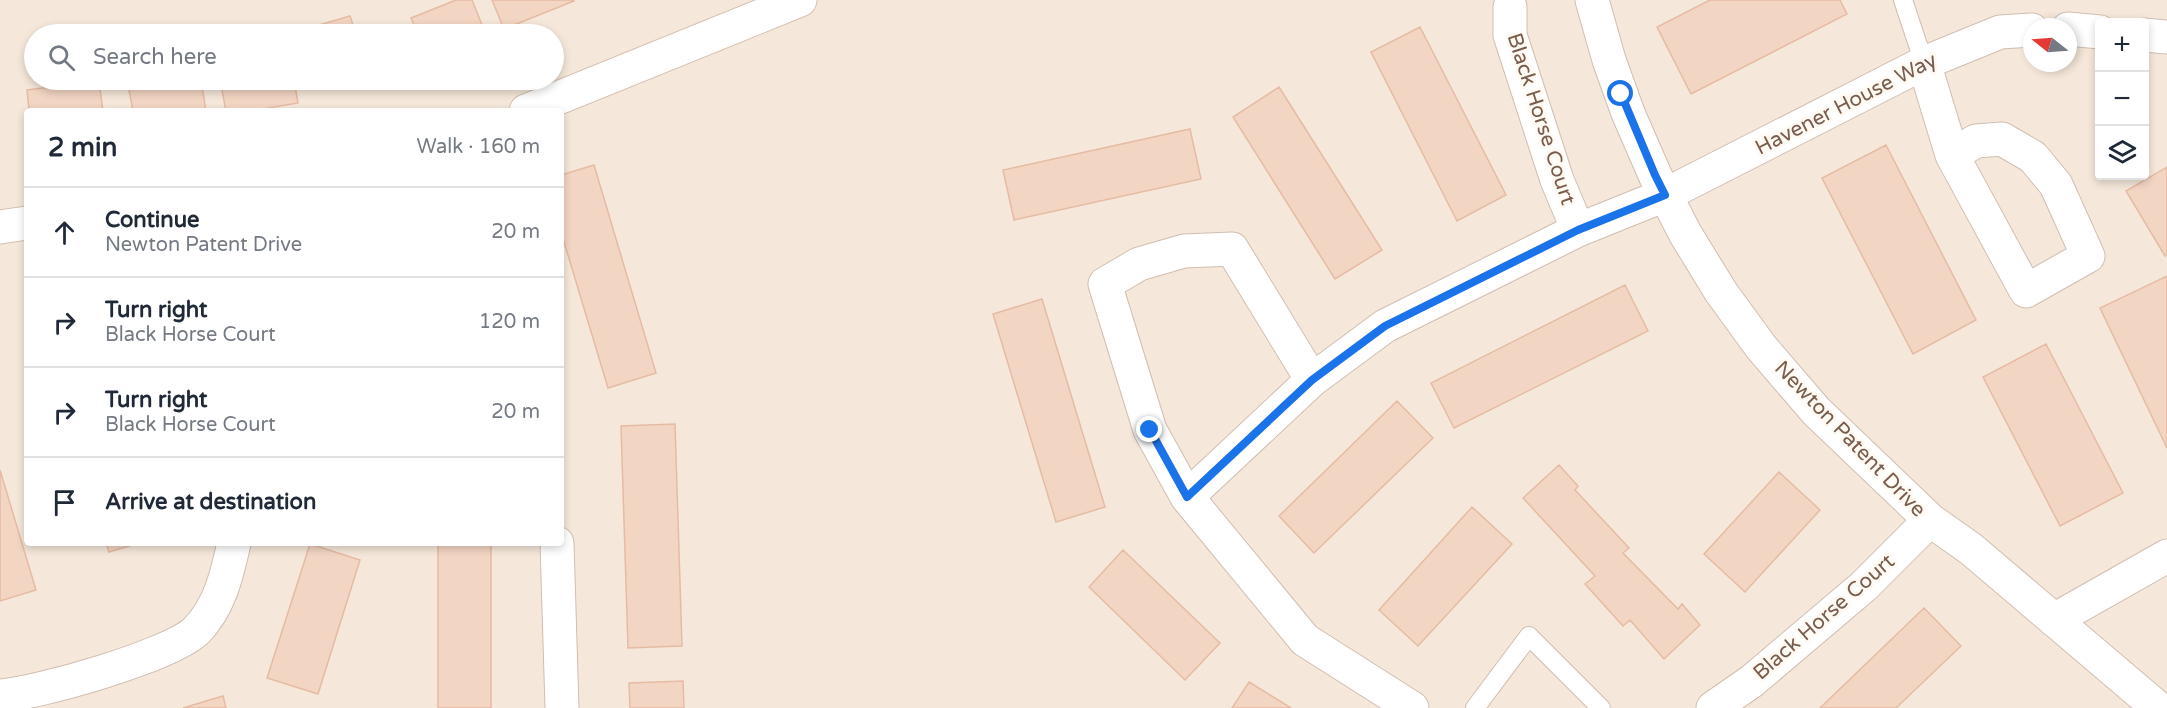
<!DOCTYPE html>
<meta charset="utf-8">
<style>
:root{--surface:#fff;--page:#f6f6f7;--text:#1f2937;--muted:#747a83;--line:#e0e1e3}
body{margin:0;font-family:"Varela Round",sans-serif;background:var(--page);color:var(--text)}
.controls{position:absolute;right:18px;top:18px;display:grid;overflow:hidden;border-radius:6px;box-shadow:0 3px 9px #0003}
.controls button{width:54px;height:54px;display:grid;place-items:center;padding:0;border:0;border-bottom:2px solid var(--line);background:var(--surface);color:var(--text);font:30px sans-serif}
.compass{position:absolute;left:2023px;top:18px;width:54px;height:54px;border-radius:50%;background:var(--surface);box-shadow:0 3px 9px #0003;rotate:287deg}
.stop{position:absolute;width:18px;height:18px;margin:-14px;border:4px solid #1a73e8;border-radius:50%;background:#fff}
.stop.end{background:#1a73e8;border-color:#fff;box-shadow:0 2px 6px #0008}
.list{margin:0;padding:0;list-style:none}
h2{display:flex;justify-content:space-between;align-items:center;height:78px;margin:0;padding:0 24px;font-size:26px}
h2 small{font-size:20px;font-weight:400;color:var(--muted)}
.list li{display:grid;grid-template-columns:39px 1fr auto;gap:18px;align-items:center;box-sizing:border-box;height:90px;padding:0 24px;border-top:2px solid var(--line)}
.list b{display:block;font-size:22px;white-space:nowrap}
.list p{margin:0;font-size:20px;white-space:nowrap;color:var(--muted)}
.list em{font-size:20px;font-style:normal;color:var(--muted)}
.icon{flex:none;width:33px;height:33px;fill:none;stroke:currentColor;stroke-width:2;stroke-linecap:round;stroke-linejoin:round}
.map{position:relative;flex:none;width:2167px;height:708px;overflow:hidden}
.search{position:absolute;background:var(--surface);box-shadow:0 3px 9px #0003;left:24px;top:24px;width:540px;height:66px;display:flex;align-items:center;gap:15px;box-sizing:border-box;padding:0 21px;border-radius:33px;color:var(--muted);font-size:22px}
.panel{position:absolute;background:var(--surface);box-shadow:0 3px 9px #0003;left:24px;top:108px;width:540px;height:438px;border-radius:6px}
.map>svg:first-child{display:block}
</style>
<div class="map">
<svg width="2167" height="708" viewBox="0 0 2167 708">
<rect width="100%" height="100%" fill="#fdf6ec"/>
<path fill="#f5e8da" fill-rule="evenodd" d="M0,0H2167V708H0ZM2100,22H2144V176H2100ZM2032,27H2068V63H2032ZM34,34H554V80H34ZM27,111H561V543H27Z"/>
<path fill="#f3d5c3" stroke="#e6bba3" stroke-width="1.5" d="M456,0H472L485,32L478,34H418L411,18Z
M492,0H573L574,1L504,29Z
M1710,0H1840L1847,14L1691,94L1657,27Z
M350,16L356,34H310L309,28Z
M1420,27L1506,195L1457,221L1371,52Z
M127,80H201L206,111H133Z
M220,80H294L298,103L251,111H226Z
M323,80H340L325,84Z
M99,81L103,111H29L27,90Z
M1279,87L1382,250L1335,279L1233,117Z
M1190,129L1201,179L1014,220L1003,170Z
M1886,145L1976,320L1913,354L1822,178Z
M594,165L656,373L608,388L561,232V175Z
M2167,167V254L2165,256L2126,191Z
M2167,276V448L2100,308Z
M1625,285L1648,331L1454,428L1431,383Z
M1042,299L1105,507L1056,522L993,314Z
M2046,344L2123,493L2060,526L1983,377Z
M1397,401L1433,438L1314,553L1279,516Z
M675,424L682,646L628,648L621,426Z
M1559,465L1578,486L1575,490L1629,548L1623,553L1678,609L1682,604L1700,625L1664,659L1630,620L1623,626L1585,584L1595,576L1523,498Z
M0,470L36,590L0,601Z
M1779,472L1820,510L1745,592L1704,554Z
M1472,507L1512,544L1418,646L1379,610Z
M106,543H139L109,552Z
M438,543H491V708H438Z
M310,544L360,560L318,694L267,678Z
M1123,550L1220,643L1185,680L1089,587Z
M1924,608L1961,646L1896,708H1820Z
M683,681L684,708H630L629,683Z
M1249,682L1291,708H1232Z
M223,696L226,708H183Z"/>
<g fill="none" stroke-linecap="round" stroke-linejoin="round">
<defs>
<path id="lane" d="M1903,0L1924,63
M1475,708L1529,636L1601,708"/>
<path id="street" d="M1592,0L1609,60L1628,113L1655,175L1686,235L1721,292L1761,347L1816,411L1930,520L1971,549L2158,708
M1510,7V35L1557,180L1578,230
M2068,29L2100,32
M2144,35L2167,37
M1924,63L1952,155L2026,291L2088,256L2056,185L2033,157L2002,139L1976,141L1952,155
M1312,380L1232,249L1184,251L1139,264L1105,284L1150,430L1187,497L1305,640L1412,708
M1187,497L1312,380L1385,326L1578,230L1665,195L1924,63L2000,32L2032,30
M557,543L562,708
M2054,620L2167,556
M0,696C39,693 169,656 196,631C220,607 227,574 234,543
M1713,708L1752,681L1864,586L1930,520"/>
<path id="secondary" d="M526,111L800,0
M0,227L27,223"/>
</defs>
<use href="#lane" stroke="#d1beb0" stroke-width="20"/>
<use href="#street" stroke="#d1beb0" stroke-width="35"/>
<use href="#secondary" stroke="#d6c0b0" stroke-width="35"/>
<use href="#lane" stroke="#fff" stroke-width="18"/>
<use href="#street" stroke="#fff" stroke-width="33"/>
<use href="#secondary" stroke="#fff" stroke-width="33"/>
</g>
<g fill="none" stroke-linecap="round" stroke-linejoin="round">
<path stroke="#1a73e8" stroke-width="8" d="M1150,430L1187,497L1312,380L1385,326L1578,230L1665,195L1655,175L1621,94"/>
</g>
<g text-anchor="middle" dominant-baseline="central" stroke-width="6" stroke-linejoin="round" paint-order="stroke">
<g font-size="21" fill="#7a5c4d" stroke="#fffaf3">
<text transform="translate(1846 104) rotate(-27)">Havener House Way</text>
<text transform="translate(1541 119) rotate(72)">Black Horse Court</text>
<text transform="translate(1850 439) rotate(46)">Newton Patent Drive</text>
<text transform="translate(1824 617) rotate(-41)">Black Horse Court</text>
</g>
</g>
</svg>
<div class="controls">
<button>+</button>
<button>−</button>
<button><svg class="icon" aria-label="layers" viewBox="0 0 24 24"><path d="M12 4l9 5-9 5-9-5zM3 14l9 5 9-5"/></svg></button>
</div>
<svg class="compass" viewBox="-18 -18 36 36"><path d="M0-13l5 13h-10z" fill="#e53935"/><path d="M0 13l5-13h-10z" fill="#747a83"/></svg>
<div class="stop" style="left:1621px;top:94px"></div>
<div class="stop end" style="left:1150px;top:430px"></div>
<div class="search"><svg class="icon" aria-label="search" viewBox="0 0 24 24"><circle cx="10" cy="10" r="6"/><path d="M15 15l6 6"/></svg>Search here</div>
<section class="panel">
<h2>2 min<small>Walk · 160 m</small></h2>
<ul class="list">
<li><svg class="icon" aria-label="ahead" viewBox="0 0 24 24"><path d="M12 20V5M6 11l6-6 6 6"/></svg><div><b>Continue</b><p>Newton Patent Drive</p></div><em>20 m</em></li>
<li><svg class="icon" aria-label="right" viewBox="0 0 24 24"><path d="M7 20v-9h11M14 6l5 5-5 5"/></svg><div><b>Turn right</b><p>Black Horse Court</p></div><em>120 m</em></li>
<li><svg class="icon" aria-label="right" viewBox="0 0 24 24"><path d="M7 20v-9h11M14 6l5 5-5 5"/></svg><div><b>Turn right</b><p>Black Horse Court</p></div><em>20 m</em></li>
<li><svg class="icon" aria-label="arrive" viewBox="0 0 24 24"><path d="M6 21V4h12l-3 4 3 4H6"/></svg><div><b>Arrive at destination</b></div></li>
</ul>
</section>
</div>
